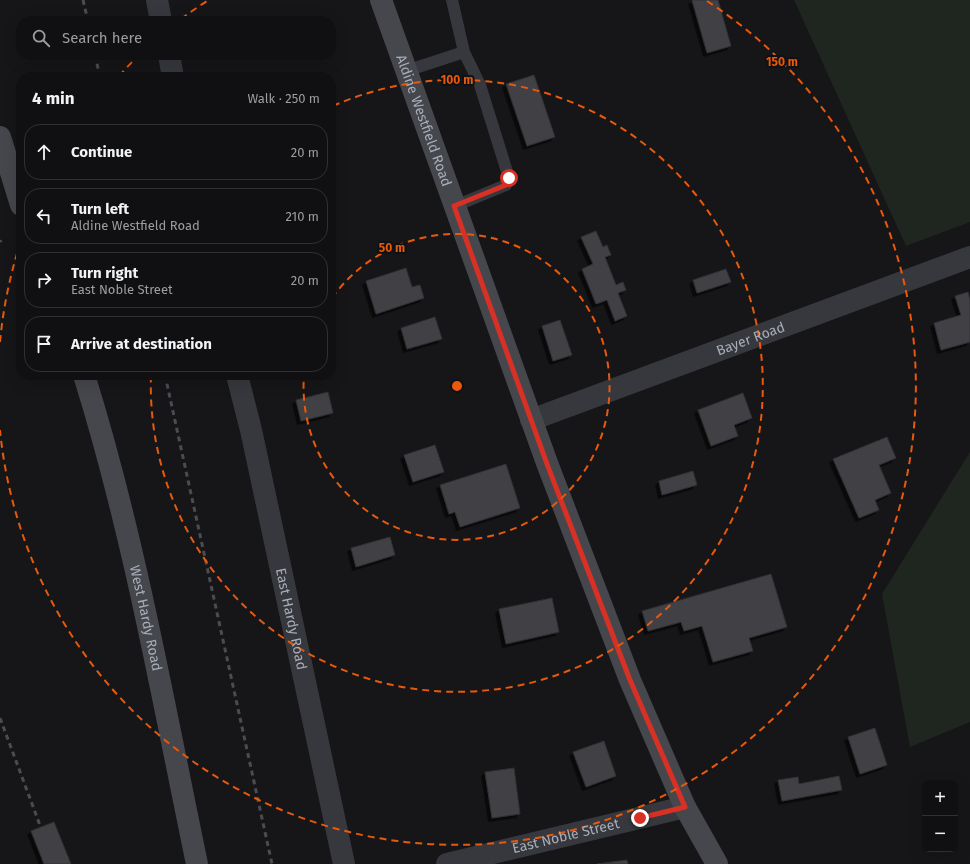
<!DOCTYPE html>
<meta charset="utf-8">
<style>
:root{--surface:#101012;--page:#19191b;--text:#f1f3f6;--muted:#9c9d9f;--line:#303032}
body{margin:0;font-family:"Fira Sans",sans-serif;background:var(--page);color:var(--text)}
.controls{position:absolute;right:12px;bottom:12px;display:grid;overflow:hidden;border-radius:8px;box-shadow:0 4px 16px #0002}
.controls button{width:36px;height:36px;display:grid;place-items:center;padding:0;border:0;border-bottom:1px solid var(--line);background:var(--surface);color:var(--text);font:20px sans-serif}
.stop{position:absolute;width:12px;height:12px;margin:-9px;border:3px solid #d93025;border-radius:50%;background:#fff}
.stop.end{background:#d93025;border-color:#fff;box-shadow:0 1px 4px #0008}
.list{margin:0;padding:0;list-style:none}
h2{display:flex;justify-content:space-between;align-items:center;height:52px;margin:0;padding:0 16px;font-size:17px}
h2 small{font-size:13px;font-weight:400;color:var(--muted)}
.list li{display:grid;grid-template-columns:26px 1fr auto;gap:12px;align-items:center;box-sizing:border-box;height:56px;margin:0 8px 8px;padding:0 8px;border:1px solid var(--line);border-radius:16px}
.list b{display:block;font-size:15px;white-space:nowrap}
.list p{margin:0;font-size:13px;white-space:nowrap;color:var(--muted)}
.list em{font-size:13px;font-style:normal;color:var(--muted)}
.icon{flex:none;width:22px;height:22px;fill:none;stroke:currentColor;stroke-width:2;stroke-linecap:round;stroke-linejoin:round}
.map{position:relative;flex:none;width:970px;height:864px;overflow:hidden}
.search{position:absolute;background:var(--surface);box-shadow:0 4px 16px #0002;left:16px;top:16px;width:320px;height:44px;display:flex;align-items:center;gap:10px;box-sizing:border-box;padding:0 14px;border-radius:16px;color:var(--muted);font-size:15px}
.panel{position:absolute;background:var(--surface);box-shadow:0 4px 16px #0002;left:16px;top:72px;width:320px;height:308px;border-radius:16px}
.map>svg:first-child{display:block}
</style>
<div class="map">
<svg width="970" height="864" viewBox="0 0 970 864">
<defs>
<filter id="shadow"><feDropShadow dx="-3.5" dy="3.5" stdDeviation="0" flood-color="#0009"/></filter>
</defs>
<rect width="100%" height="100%" fill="#161618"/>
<path fill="#1e261f" d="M794,0H970V222L906,246Z
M970,452V722L910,747L882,594Z"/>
<path fill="#404145" stroke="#303034" filter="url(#shadow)" d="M692,0H718L731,46L707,53Z
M534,75L555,137L527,146L506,84Z
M596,231L603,247L607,245L611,255L605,257L616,285L623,282L626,290L618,293L627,316L615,321L607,300L596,304L582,269L593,264L581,237Z
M406,268L412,287L420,285L424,298L376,314L366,281Z
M726,269L731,282L697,293L693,280Z
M968,292L970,300V342L941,350L934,323L961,315L955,296Z
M435,317L442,339L407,349L401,328Z
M560,320L572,355L553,361L542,326Z
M328,392L333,413L301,421L296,400Z
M743,393L752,418L734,425L738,436L711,446L698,410Z
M887,437L896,458L879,465L891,493L875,500L879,510L859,518L833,459Z
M435,445L444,472L413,482L404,455Z
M506,464L520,508L460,527L455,512L449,514L440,485Z
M693,471L697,485L662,495L659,481Z
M390,537L395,555L356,567L351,548Z
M771,574L787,627L749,638L753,651L713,662L702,626L684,631L681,622L648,631L642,611Z
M552,598L559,632L506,644L499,609Z
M875,728L887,765L860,774L848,737Z
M604,741L616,776L586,787L573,752Z
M514,768L520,814L492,818L485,772Z
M839,776L842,790L782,801L778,780L798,777L799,784Z
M54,822L71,864H44L31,831Z
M627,860L628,864H597Z"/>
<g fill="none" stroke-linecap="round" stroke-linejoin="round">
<path stroke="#37383d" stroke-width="12" d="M406,71L464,52L452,0
M455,206L506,185L509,178L480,85L464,52"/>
<g stroke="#37383d" stroke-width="22">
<path d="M157,0L161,21"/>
<path d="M169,55L173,77"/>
<path id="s1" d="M237,375L251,430L344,864"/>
<path id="s2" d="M531,420L970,257"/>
<path id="s3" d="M447,864L685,807"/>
</g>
<g stroke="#45474d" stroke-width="22">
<path id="s4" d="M381,0L547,463L630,680L685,807L717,864"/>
<path d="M0,137L21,205"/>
<path id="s5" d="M84,375C134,535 163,701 197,864"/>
</g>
<path stroke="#4a4c52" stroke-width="3" stroke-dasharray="5 4" stroke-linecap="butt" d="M83,0L88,21
M95,55L100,77
M0,242L1,240
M165,375L272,864
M0,718L41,828"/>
</g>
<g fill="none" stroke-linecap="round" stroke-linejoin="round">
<path stroke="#d93025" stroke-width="5" d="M509,178L506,185L454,206L547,464L630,680L685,807L640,818"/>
</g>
<g fill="none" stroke="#e8590c" stroke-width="2" stroke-dasharray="7 5">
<path d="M332 298A153 153 0 1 1 304 375"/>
<path d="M333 106A306 306 0 1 1 151 375"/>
<path d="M0 342A459 459 0 0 1 20 244M119 76A459 459 0 0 1 138 56M181 19A459 459 0 0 1 207 1M707 1A459 459 0 1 1 0 430"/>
</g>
<g text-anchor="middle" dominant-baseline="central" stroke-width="4" stroke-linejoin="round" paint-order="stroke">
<g font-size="14" fill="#a8adb8" stroke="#111113">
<text stroke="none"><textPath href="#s4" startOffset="128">Aldine Westfield Road</textPath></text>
<text stroke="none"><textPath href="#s2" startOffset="234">Bayer Road</textPath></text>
<text stroke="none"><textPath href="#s5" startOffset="251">West Hardy Road</textPath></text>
<text stroke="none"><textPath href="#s1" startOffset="250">East Hardy Road</textPath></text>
<text stroke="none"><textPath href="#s3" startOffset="122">East Noble Street</textPath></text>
</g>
</g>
<circle cx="457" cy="386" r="6" fill="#e8590c" stroke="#111113" stroke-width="2"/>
<g font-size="12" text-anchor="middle" font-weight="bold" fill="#e8590c" stroke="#111113" stroke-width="4" stroke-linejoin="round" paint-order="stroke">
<text x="782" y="66">150 m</text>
<text x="457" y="84">100 m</text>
<text x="392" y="252">50 m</text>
</g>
</svg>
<div class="controls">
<button>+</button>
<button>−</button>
</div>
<div class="stop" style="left:509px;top:178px"></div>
<div class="stop end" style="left:640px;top:818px"></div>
<div class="search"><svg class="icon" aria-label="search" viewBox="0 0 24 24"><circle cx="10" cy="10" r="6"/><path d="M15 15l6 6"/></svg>Search here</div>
<section class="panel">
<h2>4 min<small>Walk · 250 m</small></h2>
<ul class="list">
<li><svg class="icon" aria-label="ahead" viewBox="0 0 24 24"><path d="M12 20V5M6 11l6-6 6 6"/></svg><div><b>Continue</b></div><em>20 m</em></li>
<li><svg class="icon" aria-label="left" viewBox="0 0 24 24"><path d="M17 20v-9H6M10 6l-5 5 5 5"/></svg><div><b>Turn left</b><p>Aldine Westfield Road</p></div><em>210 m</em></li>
<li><svg class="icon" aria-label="right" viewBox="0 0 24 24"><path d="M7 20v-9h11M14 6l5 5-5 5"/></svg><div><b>Turn right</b><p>East Noble Street</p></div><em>20 m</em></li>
<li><svg class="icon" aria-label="arrive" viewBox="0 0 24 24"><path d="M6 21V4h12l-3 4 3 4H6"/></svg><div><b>Arrive at destination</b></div></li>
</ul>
</section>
</div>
